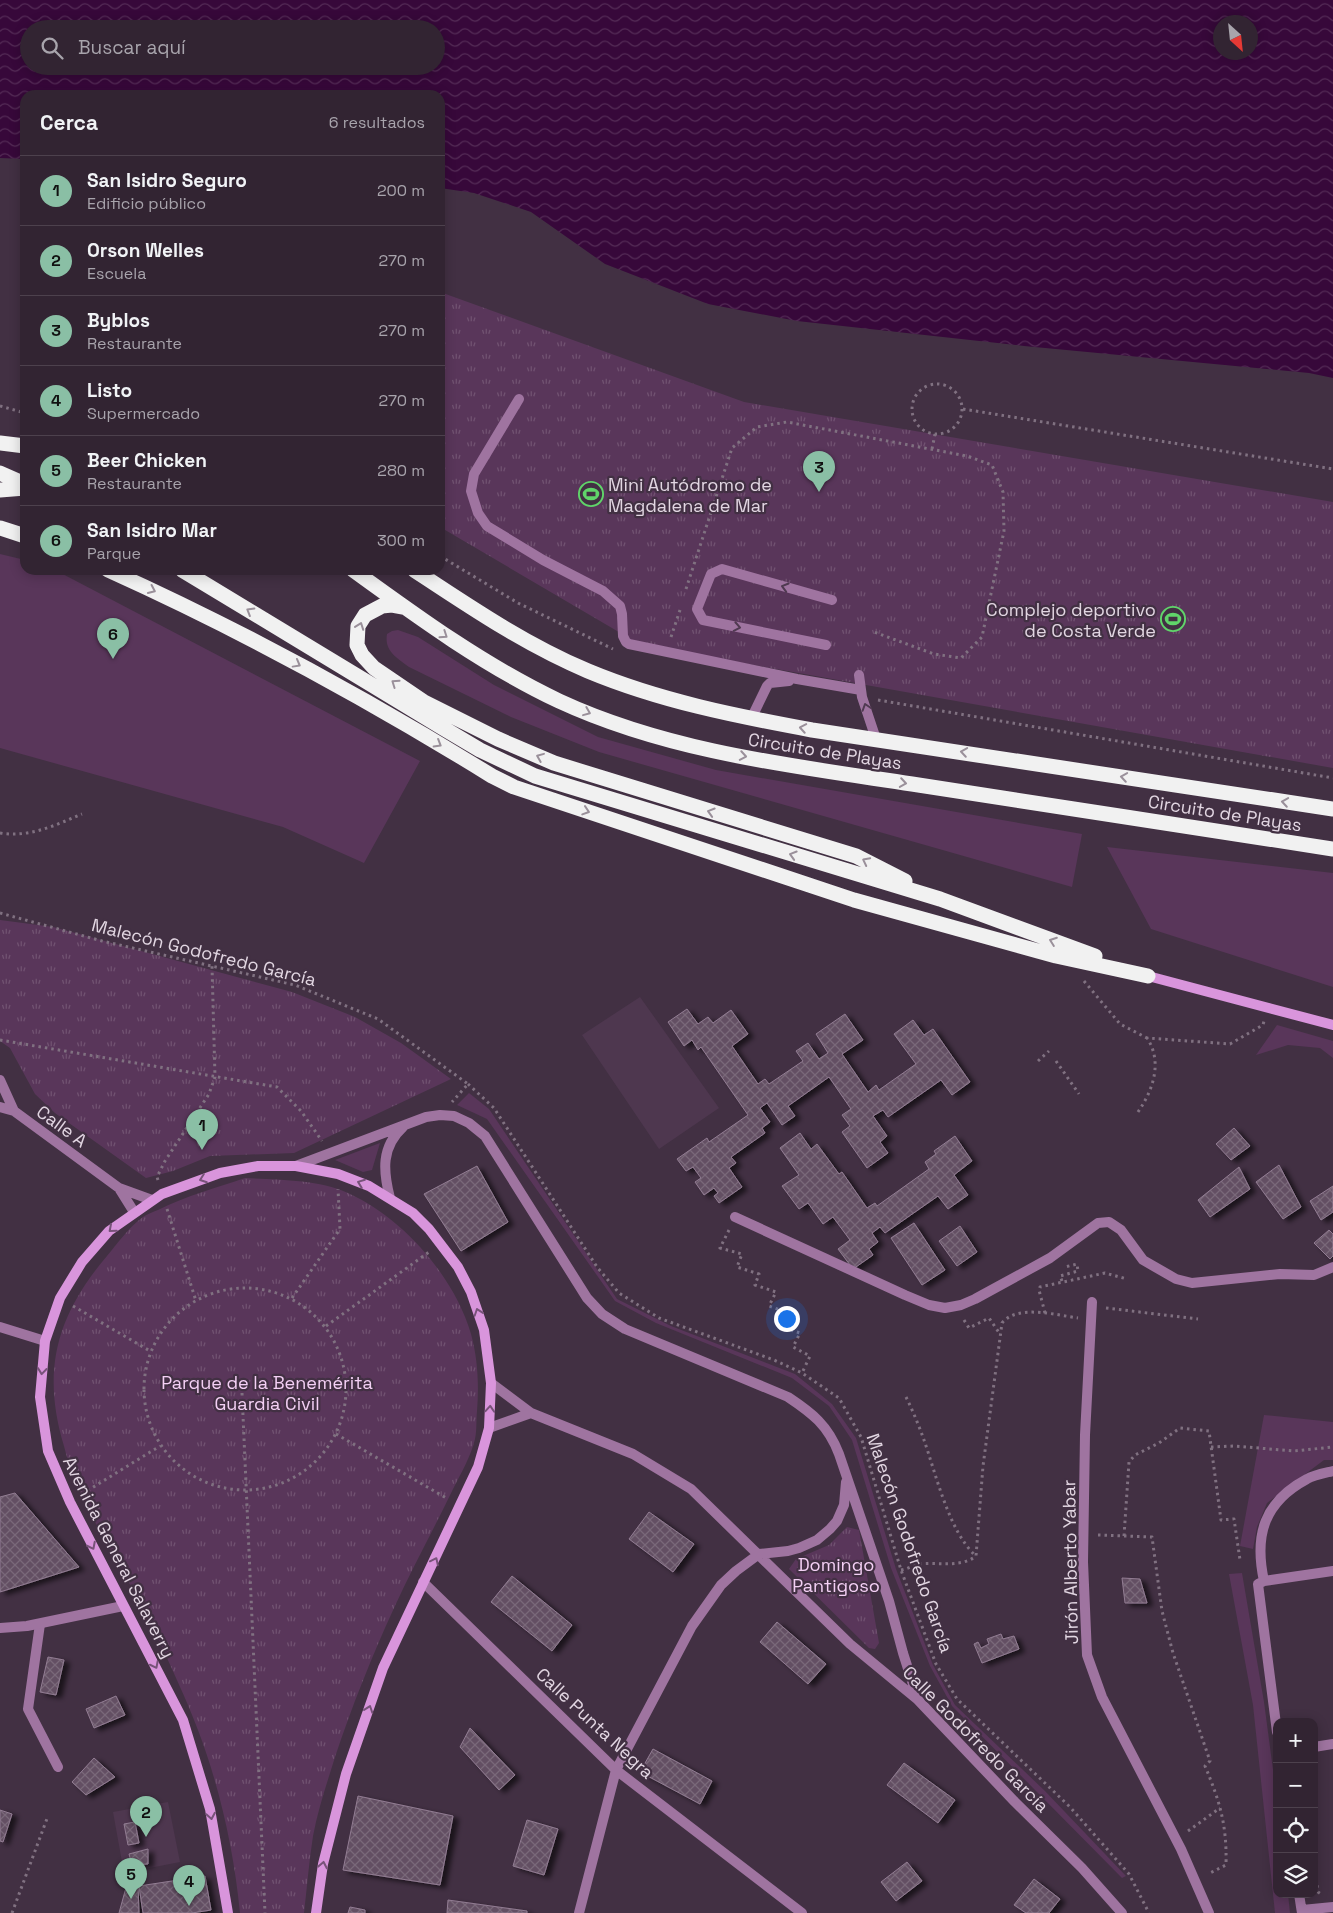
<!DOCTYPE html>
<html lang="es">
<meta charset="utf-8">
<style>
:root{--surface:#322432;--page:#3a2c3a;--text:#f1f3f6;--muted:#a8a4ac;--line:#4d414d;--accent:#8abfa5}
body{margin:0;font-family:"Space Grotesk",sans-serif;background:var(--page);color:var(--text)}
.controls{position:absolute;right:15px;bottom:15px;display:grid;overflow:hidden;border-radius:10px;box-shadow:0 2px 12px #0003}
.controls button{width:45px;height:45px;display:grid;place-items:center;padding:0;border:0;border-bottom:1px solid var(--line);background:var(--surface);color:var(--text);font:25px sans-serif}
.compass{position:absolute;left:1213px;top:15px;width:45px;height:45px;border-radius:50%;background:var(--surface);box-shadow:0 2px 12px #0003;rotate:153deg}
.you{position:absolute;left:786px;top:1318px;width:18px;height:18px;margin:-12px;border:4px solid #fff;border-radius:50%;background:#1a73e8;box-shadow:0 0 0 8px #1a73e833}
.badge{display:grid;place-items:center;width:32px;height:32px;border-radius:50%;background:var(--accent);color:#111;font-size:16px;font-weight:700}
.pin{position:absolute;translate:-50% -41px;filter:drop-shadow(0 1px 2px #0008)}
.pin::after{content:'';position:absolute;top:26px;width:18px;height:15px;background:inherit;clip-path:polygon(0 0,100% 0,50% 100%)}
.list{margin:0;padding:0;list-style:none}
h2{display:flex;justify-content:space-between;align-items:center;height:65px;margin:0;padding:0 20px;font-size:21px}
h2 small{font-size:16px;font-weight:400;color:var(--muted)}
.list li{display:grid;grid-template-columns:32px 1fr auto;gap:15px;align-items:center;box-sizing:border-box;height:70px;padding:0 20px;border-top:1px solid var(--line)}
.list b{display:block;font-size:19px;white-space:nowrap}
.list p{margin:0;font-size:16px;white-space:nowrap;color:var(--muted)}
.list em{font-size:16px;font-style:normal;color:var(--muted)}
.icon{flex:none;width:28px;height:28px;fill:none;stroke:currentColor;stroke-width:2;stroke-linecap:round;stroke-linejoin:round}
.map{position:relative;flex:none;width:1333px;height:1913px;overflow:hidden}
.search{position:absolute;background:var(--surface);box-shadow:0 2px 12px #0003;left:20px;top:20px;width:425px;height:55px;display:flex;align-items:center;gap:12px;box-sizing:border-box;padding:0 18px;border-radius:28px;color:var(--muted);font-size:19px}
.panel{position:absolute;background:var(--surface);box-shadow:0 2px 12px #0003;left:20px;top:90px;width:425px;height:485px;border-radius:15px}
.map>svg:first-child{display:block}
</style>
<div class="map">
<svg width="1333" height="1913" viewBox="0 0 1333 1913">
<defs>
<pattern id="park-tufts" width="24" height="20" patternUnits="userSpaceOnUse" patternTransform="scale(1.25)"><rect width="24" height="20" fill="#59365a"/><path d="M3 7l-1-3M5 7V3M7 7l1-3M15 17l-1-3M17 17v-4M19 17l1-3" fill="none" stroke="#715271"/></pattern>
<pattern id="water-waves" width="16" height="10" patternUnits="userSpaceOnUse" patternTransform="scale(1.25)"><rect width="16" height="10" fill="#37083a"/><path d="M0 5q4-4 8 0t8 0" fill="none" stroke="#542b56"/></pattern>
<pattern id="building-cross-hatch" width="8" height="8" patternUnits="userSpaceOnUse" patternTransform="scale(1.25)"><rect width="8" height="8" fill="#634f63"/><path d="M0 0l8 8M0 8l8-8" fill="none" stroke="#796879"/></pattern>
<filter id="shadow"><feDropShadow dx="5.5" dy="3" stdDeviation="2.5" flood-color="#0009"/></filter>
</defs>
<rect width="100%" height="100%" fill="#423043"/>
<path fill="#4e374f" d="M640,997L719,1108L659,1149L582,1035Z
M168,1802L180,1862L124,1873L113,1812Z"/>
<path fill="#59365a" d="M0,554L25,560V570H55L420,761L364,863L283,827L0,748Z
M398,630L418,637L494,685L598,737L716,770L1082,834L1072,887L599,752L511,717L409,667C397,658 384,651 387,634L392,631Z
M1107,847L1333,873V987L1151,929Z
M1277,1025L1333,1041V1058L1320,1048L1288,1045L1256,1055Z
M469,1093L489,1109L617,1299L671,1326L795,1374L832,1404L856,1438L896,1569L933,1665L955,1705L1045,1791L1126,1876L1122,1878L952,1706L930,1666L891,1568L852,1440L829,1406L792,1378L656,1323L615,1301L487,1119L457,1105Z
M380,1143L372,1170L363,1172L335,1160Z
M1264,1415L1333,1422V1460H1324L1267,1503L1257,1527L1253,1549L1240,1546Z
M1242,1573L1264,1702L1277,1800V1894H1288L1290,1913H1275L1253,1705L1229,1574Z"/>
<path fill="url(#park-tufts)" d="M440,292L744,402L1333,502V768L641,645L440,527Z
M0,920L53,927L292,992L355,1017L401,1043L451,1079L294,1153L210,1156L173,1171L146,1178L55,1113L35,1094L10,1048L0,1041Z
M245,1178C278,1180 317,1179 348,1193C403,1218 454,1276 471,1334C478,1360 479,1385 477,1411C476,1420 477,1430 475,1439C471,1456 461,1473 453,1489C434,1529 412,1568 394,1608C372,1656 352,1706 335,1757C327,1783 318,1809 313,1836C309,1861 307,1887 304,1913H240C234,1851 220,1788 198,1730C186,1698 170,1665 156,1634C132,1582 99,1536 76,1483C71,1471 67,1458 64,1446C41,1370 57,1315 107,1256C118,1243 129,1227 143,1217C147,1214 153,1212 158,1210C186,1196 216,1188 245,1178Z
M847,1527L859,1530L879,1643L875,1649L869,1648L789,1569L796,1559L829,1545Z"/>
<path fill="url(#water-waves)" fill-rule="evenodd" d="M0,0H1333V378L1309,373L1024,346L797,321L708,304L605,264L531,212L474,193L440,188V95H25V159L0,158ZM1220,22H1250V52H1220ZM29,29H436V66H29Z"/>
<path fill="url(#building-cross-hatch)" stroke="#927d93" filter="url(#shadow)" d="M687,1009L698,1024L708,1017L713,1023L731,1010L748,1034L732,1046L758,1084L765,1079L769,1084L803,1061L796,1051L808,1043L819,1059L828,1053L816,1034L845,1014L863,1040L842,1054L868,1092L876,1085L879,1090L916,1064L894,1034L913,1020L924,1035L933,1029L970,1082L952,1095L941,1080L888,1117L883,1110L873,1116L887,1136L880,1142L888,1153L867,1168L842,1132L850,1126L842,1115L851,1109L829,1077L788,1106L795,1116L782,1125L767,1103L760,1108L770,1122L762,1128L765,1133L731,1157L736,1163L729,1168L742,1187L719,1203L714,1196L718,1193L714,1188L704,1195L695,1182L701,1178L693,1167L686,1171L677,1159L707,1138L709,1142L748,1115L701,1047L698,1050L692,1040L684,1046L668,1022Z
M1234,1128L1250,1146L1231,1160L1216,1144Z
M800,1133L811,1149L817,1144L839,1174L842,1172L867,1208L875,1203L877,1206L929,1169L925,1162L936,1154L934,1151L955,1136L972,1161L954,1175L968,1195L948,1209L938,1196L885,1233L880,1227L872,1233L878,1242L869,1249L873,1255L853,1269L838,1249L850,1240L833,1217L823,1224L808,1203L799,1209L782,1186L799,1175L780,1148Z
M1279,1165L1301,1207L1283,1219L1256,1182Z
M477,1166L508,1222L461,1251L424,1194Z
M1239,1167L1250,1189L1210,1217L1198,1200Z
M1333,1186V1212L1321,1220L1310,1201Z
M914,1223L945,1270L922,1285L891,1238Z
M960,1226L977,1252L957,1266L939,1241Z
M1329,1230L1333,1234V1256L1330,1259L1314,1243Z
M15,1493L79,1567L0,1592V1497Z
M649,1512L694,1544L673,1572L629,1539Z
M512,1576L572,1625L552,1651L491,1602Z
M1122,1578L1140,1579L1147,1603H1125Z
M777,1622L826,1664L808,1684L760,1642Z
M1001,1634L1003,1639L1014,1636L1019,1649L982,1663L974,1644L978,1642L981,1648L989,1644L987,1639Z
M48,1657L64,1660L56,1695L40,1692Z
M116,1696L125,1715L94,1728L86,1709Z
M470,1728L515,1775L499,1790L460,1747Z
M653,1749L712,1781L700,1804L640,1772Z
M94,1758L115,1777L86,1795L72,1782Z
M904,1763L955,1800L938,1823L887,1785Z
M358,1796L453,1816L440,1885L343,1870Z
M0,1810L12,1814L3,1842L0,1841Z
M527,1820L558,1829L544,1875L513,1866Z
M135,1822L139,1843L128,1845L124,1824Z
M148,1849V1864L132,1865L129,1854Z
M907,1862L922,1881L896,1901L881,1882Z
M205,1876L211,1910L192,1913H143L139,1886Z
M1034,1879L1060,1899L1049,1913H1026L1014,1905Z
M127,1884L138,1885L139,1913H119Z
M448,1900L527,1911V1913H447Z
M350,1907L365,1910V1913H348Z"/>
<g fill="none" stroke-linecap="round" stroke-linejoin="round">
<path stroke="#807181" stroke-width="3" stroke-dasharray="2.5 4" stroke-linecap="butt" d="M912 409a25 25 0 1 1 50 0a25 25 0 1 1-50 0Z
M0,406L25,413
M963,409L1333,469
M932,449L935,434
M440,556L518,603L613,649
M686,589L732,448L757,427L787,422L967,456L992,465L1003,492L1004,531L982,637L961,658L934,654L874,632
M671,637L681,607
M878,700L1333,778
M0,833C29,838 56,825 82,814
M0,913L102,941L295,985L378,1019L468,1084L452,1102
M1084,981L1120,1024L1147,1038
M0,1040L277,1087L301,1111L322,1141
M1038,1061L1049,1051
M1056,1061L1079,1094
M468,1084L494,1108L597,1267L619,1293L659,1318L774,1360L802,1373L839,1398L861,1437L901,1570L936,1664L957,1699L1070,1807L1129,1874L1149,1913
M1138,1112C1153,1090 1163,1062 1147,1038L1230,1044L1263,1025L1264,1021
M158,1180L157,1177L165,1161L209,1094L215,1077L212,966
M167,1209L196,1301
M729,1230L720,1248L742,1254L737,1267L759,1274L755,1285L776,1292L769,1306L791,1314L784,1328L800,1333L793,1347L810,1356L802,1373
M1062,1281L1060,1276L1078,1271L1077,1264L1065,1267
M144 1389a101 101 0 1 1 202 0a101 101 0 1 1-202 0Z
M292,1298L340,1229L338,1189
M73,1306L150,1351
M1106,1308L1198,1319
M1045,1313L1039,1290L1040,1287L1105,1273L1127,1279
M964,1320L969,1328L989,1318L1000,1334
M326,1326L429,1252
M242,1393L265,1913
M906,1397C913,1411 919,1426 924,1440C936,1474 949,1532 976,1556L983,1466L1002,1323C1017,1304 1056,1315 1078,1318
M336,1434L448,1499
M1211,1447L1234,1446L1294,1451L1333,1447
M82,1494L160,1446
M1098,1535L1152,1537L1162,1611L1173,1653L1210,1761L1205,1766C1220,1802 1227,1825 1226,1865L1208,1874
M1124,1536L1129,1462L1135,1455L1159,1443L1180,1428L1209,1431L1221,1520L1234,1519L1240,1560
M901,1570C909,1569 914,1564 919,1564C938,1562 961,1568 976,1556
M1188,1831L1220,1808
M1314,1866L1318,1892L1321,1894
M12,1913L48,1816"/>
<path stroke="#9f74a0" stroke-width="10" d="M519,399L474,474L471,491L478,513L487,526L543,560L603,591L620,606L622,614L623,636L626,642L629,644L797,679L861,690
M826,645L703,620L697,609L711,574L722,569L832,600
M859,675L862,697L876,739
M751,719L767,686L770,683L789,681
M735,1217L905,1295L929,1305L945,1308L961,1305L975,1299L1050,1258L1098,1223L1109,1222L1121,1230L1143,1260L1176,1279L1192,1283L1280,1274L1314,1275L1333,1267
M40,1624L28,1709L58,1767"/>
<path stroke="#9f74a0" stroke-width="10" d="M0,1080L14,1111L119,1188L152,1200
M0,1107L14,1111
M296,1166L426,1117L440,1115L454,1116L469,1123L485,1136L587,1298L602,1314L625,1329L788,1397C812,1413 828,1425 839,1454L889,1601L903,1653L918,1700
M119,1188L134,1212
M390,1198C383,1171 381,1147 403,1127
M1092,1302L1085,1435L1083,1562L1087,1655L1102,1697L1181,1849L1209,1913
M0,1327L45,1341
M491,1383L531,1413L633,1454L691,1489L850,1644L918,1700L1015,1802L1082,1868L1122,1913
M489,1428L531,1413
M1264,1581C1254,1535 1264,1502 1307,1479C1314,1475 1325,1473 1333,1471
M423,1582L616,1770L802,1913
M0,1628L27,1626L123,1606
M1277,1732L1258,1584L1264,1581L1333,1571
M1314,1747L1333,1744
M1299,1894L1302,1913
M1302,1910L1333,1907
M579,1913L616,1770L692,1626L721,1585L736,1571L759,1554L788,1551L799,1548L817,1540L830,1529L837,1521L844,1505L846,1482"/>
<path stroke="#d995dc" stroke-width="10" d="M1148,976L1333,1025
M228,1913L210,1809L183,1720L70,1502L48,1451L40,1397L45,1341L60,1298L82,1262L109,1231L162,1194L220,1173L258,1166H296L338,1174L369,1186L413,1213L429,1229L458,1267L471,1292L484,1330L491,1383L489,1428L478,1467L383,1668L346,1774L323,1864L316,1913"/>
<path stroke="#f1f1f1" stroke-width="15" d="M0,443L25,446
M0,473L25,484
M0,490L25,488
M0,528L25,536
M108,570C241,630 369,700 492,776L514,787L854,900L1056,956L1148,976
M182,570L443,728L480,750L535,776L940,899L1095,956
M353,570C419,618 485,666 559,701C669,752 793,766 912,784C1052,806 1193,827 1333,849
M414,570C470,607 526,645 588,671C660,701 736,716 812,730L1333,809
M403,607L392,605L382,606L365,615L358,626L357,645L362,655L374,668L424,702L498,739L554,763L856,856L905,881"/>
</g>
<defs><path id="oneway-chevron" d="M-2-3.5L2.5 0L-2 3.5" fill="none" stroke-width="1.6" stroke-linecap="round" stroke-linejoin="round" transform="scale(1.25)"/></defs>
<g stroke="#503a51">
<use href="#oneway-chevron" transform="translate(785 587) rotate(-164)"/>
<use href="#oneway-chevron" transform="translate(737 627) rotate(11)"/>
<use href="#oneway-chevron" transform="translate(866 707) rotate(-108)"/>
</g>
<g stroke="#9a909a">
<use href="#oneway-chevron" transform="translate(152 590) rotate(25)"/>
<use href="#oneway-chevron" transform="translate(250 611) rotate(-149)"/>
<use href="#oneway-chevron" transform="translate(360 626) rotate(-70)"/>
<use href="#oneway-chevron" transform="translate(444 635) rotate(34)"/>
<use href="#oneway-chevron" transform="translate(297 664) rotate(29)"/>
<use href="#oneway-chevron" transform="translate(395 683) rotate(-145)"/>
<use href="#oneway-chevron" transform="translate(587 712) rotate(22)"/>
<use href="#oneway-chevron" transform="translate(803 728) rotate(-170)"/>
<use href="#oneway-chevron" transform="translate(438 744) rotate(31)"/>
<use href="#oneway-chevron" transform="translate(964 752) rotate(-171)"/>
<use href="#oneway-chevron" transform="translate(743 756) rotate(10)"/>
<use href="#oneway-chevron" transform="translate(540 757) rotate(-158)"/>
<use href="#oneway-chevron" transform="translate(1124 777) rotate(-171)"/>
<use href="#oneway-chevron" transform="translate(903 783) rotate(9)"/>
<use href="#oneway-chevron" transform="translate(1285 802) rotate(-171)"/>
<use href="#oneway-chevron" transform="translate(586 811) rotate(18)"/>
<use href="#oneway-chevron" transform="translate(711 812) rotate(-163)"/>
<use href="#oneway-chevron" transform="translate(793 855) rotate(-163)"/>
<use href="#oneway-chevron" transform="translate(866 861) rotate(-153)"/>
<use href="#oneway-chevron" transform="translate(1053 941) rotate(-160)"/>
</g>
<g stroke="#775379">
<use href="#oneway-chevron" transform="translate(203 1179) rotate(160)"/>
<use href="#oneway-chevron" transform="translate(361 1183) rotate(-159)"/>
<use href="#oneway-chevron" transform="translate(112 1229) rotate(139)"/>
<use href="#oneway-chevron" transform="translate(478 1312) rotate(-109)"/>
<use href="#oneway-chevron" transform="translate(42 1371) rotate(96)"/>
<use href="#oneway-chevron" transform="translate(490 1409) rotate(-86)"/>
<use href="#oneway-chevron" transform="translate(92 1546) rotate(63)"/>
<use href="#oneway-chevron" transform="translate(435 1561) rotate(-64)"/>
<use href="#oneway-chevron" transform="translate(155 1665) rotate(63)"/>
<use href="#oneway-chevron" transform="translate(369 1709) rotate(-71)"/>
<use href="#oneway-chevron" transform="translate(211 1816) rotate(80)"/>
<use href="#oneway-chevron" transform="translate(323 1865) rotate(-79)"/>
</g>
<defs>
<symbol id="stadium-ring" viewBox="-11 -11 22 22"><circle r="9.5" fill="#423043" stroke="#60d56a" stroke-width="1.5"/><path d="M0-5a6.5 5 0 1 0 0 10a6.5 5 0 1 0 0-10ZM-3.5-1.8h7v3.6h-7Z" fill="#60d56a"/></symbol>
</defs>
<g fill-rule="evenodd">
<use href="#stadium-ring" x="577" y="480" width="28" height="28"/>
<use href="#stadium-ring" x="1159" y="605" width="28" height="28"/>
</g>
<g text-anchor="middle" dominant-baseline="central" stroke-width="4.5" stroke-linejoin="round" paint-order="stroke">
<g font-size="18" fill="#e2d6e2" stroke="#423043" text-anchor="start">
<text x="608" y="484">Mini Autódromo de<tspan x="608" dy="21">Magdalena de Mar</tspan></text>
<text x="1156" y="609" text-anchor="end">Complejo deportivo<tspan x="1156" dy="21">de Costa Verde</tspan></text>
</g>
<g font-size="18" fill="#e2d6e2" stroke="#423043">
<text transform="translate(825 751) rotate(9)">Circuito de Playas</text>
<text transform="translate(1225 813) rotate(9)">Circuito de Playas</text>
<text transform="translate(204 952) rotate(14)">Malecón Godofredo García</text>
<text transform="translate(62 1126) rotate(36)">Calle A</text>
<text transform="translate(910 1543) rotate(71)">Malecón Godofredo García</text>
<text transform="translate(119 1557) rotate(63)">Avenida General Salaverry</text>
<text transform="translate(1070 1562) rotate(-91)">Jirón Alberto Yabar</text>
<text transform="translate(595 1723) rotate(43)">Calle Punta Negra</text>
<text transform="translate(976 1739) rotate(45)">Calle Godofredo García</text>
</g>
<g font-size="18" fill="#f4d0f5" stroke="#423043">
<text x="267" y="1382">Parque de la Benemérita<tspan x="267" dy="21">Guardia Civil</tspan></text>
<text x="836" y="1564">Domingo<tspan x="836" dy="21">Pantigoso</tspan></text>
</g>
</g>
</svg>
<div class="controls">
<button>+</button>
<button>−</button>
<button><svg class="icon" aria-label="locate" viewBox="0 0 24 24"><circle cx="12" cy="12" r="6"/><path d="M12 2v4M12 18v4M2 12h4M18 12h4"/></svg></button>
<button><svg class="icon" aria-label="layers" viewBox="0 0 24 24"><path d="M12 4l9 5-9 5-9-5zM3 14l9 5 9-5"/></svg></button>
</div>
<svg class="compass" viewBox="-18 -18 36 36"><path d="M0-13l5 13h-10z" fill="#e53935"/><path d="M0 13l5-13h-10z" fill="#a8a4ac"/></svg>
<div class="you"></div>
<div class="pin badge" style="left:202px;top:1150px">1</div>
<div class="pin badge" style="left:146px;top:1837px">2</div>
<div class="pin badge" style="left:819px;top:492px">3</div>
<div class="pin badge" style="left:189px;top:1906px">4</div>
<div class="pin badge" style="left:131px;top:1899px">5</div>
<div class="pin badge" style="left:113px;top:659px">6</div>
<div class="search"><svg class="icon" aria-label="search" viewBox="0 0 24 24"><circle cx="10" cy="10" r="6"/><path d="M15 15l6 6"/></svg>Buscar aquí</div>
<section class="panel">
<h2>Cerca<small>6 resultados</small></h2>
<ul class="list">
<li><span class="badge">1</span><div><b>San Isidro Seguro</b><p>Edificio público</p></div><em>200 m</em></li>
<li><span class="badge">2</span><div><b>Orson Welles</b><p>Escuela</p></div><em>270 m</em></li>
<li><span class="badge">3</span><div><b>Byblos</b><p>Restaurante</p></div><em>270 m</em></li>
<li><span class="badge">4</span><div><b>Listo</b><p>Supermercado</p></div><em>270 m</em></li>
<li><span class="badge">5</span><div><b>Beer Chicken</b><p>Restaurante</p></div><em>280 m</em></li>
<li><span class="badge">6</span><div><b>San Isidro Mar</b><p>Parque</p></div><em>300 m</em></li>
</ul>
</section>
</div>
